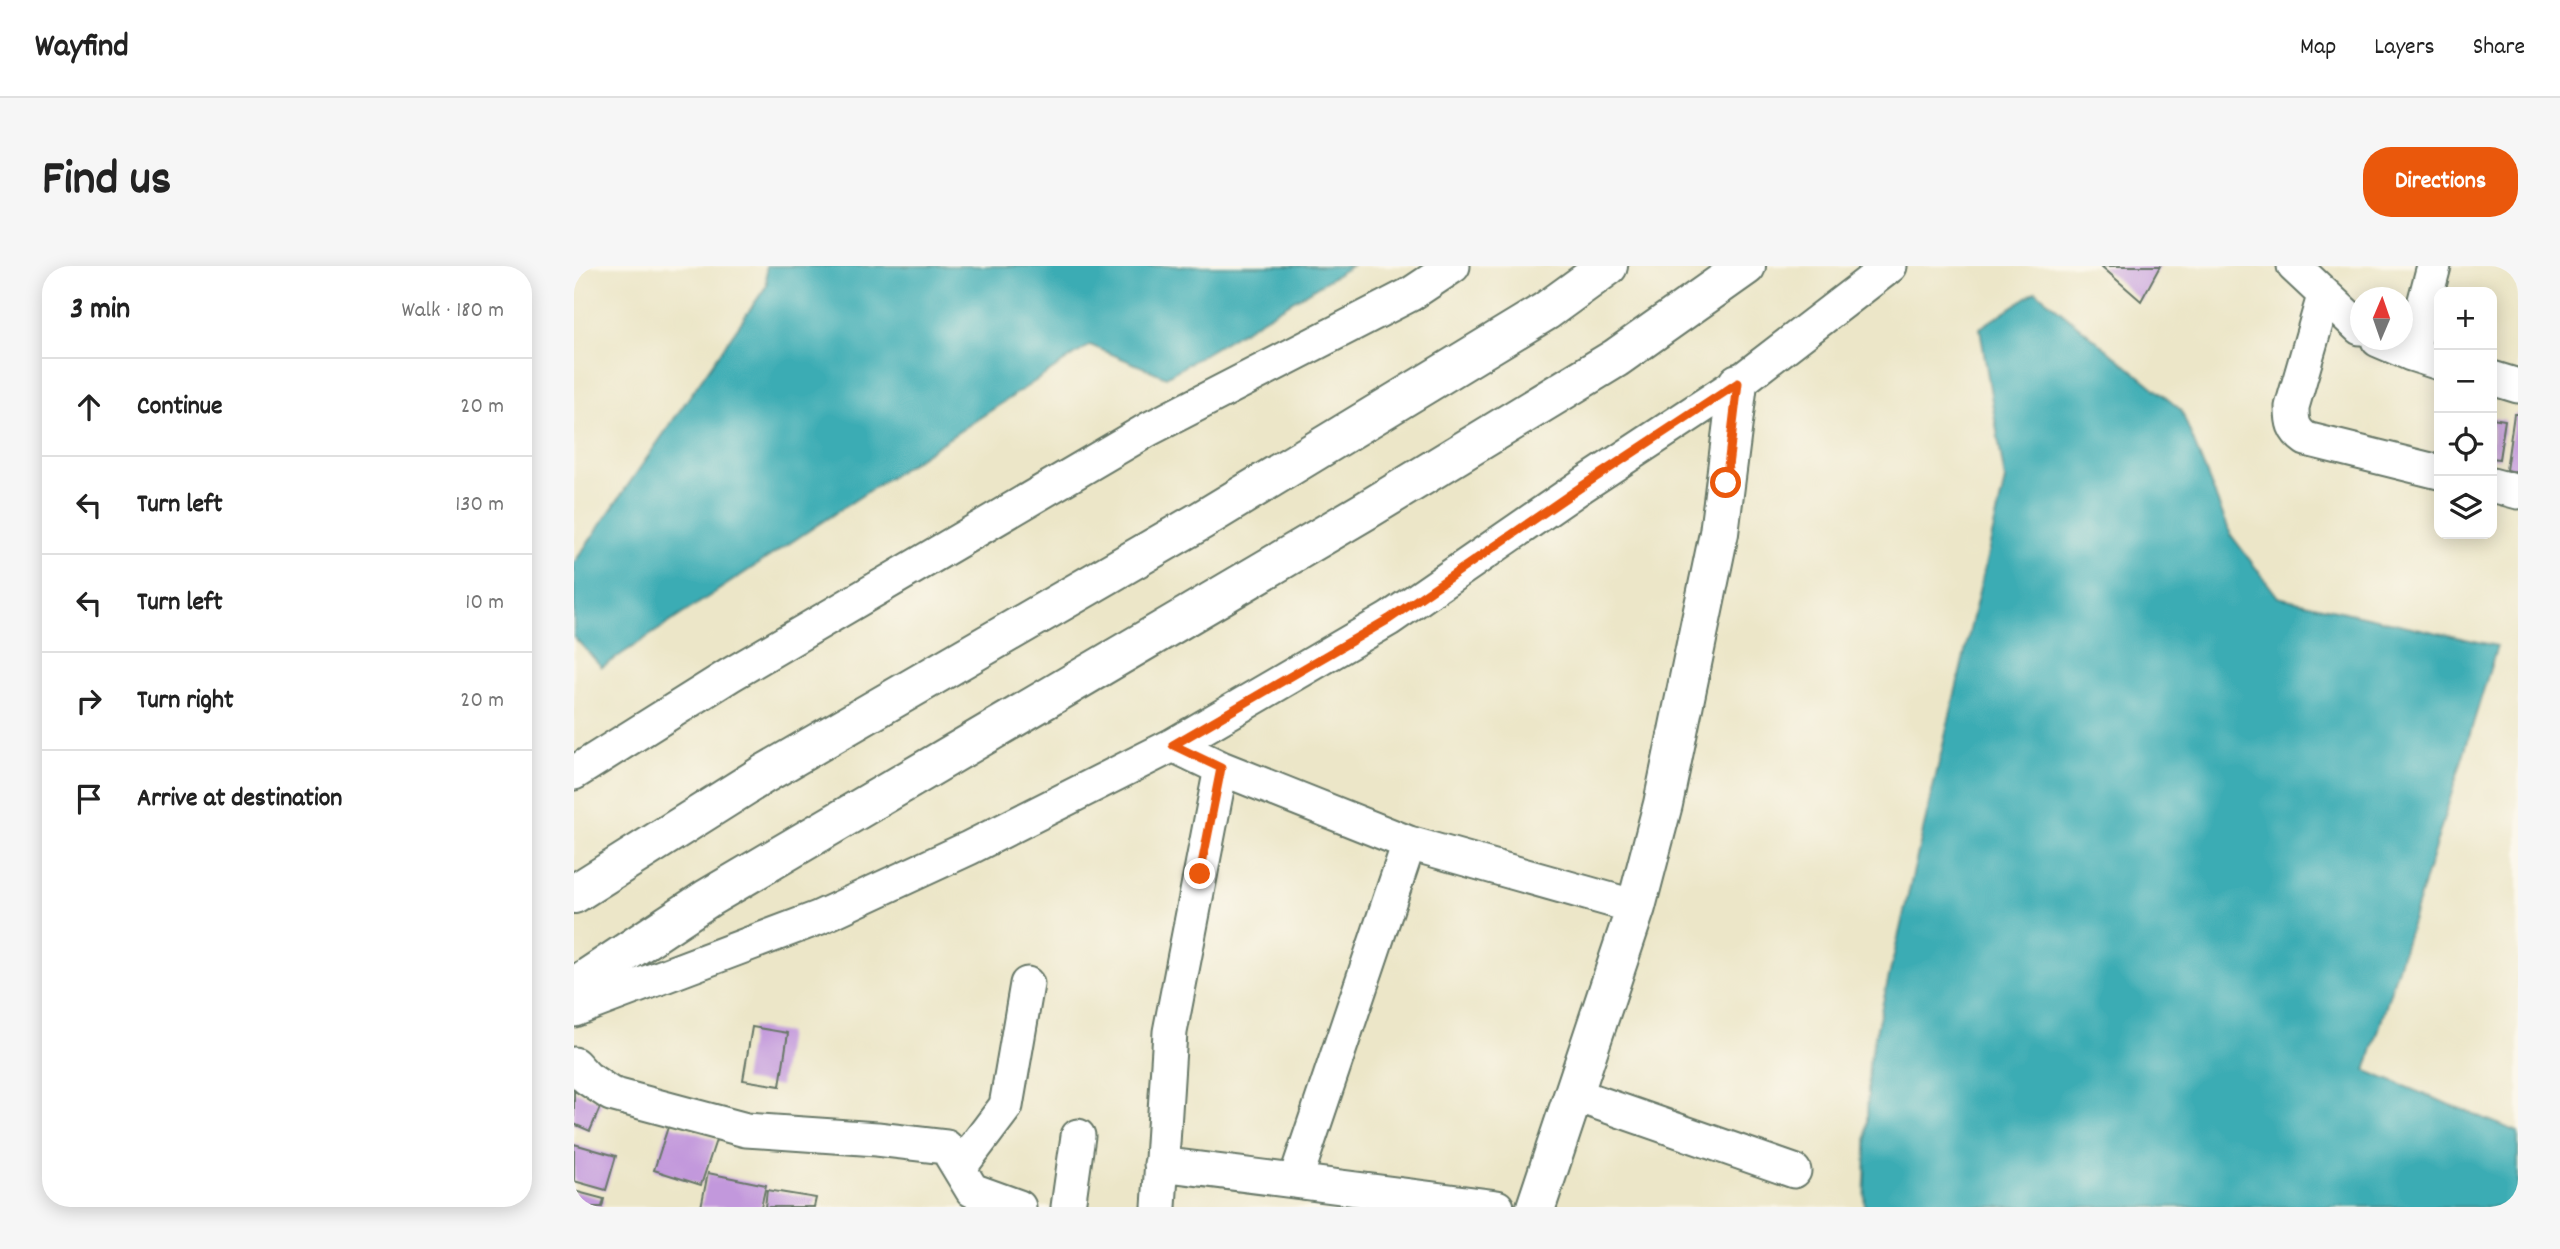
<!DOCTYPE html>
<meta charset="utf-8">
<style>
:root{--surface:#fff;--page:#f6f6f6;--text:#222;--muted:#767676;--line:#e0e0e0;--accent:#ea580c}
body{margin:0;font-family:Dekko,sans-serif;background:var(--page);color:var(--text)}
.controls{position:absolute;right:21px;top:21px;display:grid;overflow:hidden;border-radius:14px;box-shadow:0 4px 18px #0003}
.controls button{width:63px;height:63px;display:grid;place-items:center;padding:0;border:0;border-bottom:2px solid var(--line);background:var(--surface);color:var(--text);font:35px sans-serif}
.compass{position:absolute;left:1776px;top:21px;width:63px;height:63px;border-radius:50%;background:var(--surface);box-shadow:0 4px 18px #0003;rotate:2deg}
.stop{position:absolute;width:21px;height:21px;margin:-16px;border:5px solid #ea580c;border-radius:50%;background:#fff}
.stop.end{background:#ea580c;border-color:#fff;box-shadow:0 2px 7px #0008}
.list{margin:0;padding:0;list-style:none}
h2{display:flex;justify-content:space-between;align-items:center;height:91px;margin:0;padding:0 28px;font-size:30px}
h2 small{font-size:23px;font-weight:400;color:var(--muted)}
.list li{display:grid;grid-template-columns:46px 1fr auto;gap:21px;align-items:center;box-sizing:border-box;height:98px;padding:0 28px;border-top:2px solid var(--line)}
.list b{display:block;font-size:26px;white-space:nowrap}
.list em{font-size:23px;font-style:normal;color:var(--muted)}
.icon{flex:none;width:38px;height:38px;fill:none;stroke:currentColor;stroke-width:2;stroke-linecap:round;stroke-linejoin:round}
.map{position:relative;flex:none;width:1944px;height:941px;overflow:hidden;border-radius:28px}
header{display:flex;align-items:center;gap:42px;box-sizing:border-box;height:98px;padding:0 35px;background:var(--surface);border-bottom:2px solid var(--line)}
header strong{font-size:33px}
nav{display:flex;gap:38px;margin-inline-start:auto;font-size:24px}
.intro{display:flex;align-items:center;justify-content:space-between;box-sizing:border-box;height:168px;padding:0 42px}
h1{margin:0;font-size:49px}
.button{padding:18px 32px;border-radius:28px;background:var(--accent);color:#fff;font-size:24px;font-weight:700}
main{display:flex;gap:42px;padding:0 42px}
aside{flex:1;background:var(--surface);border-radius:28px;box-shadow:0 4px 18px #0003}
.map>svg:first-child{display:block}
</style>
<header>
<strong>Wayfind</strong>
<nav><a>Map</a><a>Layers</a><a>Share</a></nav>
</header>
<div class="intro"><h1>Find us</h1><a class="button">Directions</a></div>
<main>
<aside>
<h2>3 min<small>Walk · 180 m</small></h2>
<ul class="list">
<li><svg class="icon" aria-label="ahead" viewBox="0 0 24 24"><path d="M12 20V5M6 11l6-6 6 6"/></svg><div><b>Continue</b></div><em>20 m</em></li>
<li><svg class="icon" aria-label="left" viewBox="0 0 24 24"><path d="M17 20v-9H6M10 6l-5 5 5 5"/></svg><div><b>Turn left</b></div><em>130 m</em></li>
<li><svg class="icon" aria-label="left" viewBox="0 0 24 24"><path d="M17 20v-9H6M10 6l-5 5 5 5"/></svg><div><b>Turn left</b></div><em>10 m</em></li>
<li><svg class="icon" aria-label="right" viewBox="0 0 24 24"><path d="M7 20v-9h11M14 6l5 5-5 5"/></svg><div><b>Turn right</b></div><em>20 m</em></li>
<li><svg class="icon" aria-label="arrive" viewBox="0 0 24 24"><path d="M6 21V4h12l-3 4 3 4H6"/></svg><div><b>Arrive at destination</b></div></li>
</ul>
</aside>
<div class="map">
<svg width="1944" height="941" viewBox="0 0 1944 941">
<rect width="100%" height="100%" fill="#fbf7ec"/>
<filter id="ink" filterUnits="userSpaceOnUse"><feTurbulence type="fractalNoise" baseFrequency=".0143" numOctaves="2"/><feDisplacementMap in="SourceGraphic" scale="14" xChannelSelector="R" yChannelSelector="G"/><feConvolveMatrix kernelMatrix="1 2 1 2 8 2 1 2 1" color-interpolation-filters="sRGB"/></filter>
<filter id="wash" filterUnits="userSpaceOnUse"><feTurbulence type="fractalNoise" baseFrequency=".00686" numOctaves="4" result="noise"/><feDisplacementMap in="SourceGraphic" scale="28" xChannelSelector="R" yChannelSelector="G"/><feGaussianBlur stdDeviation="1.57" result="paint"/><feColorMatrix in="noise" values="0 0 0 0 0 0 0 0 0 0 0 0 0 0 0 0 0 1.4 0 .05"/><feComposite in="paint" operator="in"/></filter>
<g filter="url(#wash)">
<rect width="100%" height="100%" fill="#ece6c8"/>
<path fill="#3aacb4" stroke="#2c7474" stroke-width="2" d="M192,0H777L592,111L516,79L28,401L0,371V297L193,19Z
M1462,25L1607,144L1657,269L1704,331L1923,380L1792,805L1944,866V941H1290L1295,796L1431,214L1406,62Z"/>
<g id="blocks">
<path fill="#c298dc" d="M1527,0H1586L1567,35Z
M1940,148H1944V206L1932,204Z
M1918,152L1931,154L1925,193L1918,192Z
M178,761L214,767L206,820L169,814Z
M0,825L28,837L16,865L0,858Z
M95,858L142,874L127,919L80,904Z
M0,878L42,890L32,924L0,915Z
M134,907L192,919L187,941H127Z
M193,924L242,932L240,941H191Z
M0,925L30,933L28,941H0Z"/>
</g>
</g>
<g filter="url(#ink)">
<use href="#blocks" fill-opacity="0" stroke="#677868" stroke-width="2"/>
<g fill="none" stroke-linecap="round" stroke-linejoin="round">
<defs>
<path id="minor" d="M1720,0L1786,62
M1750,30L1718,141C1718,156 1719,164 1732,173L1865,206
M1804,74L1837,88L1865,97
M1837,88L1860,0
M1918,112L1944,120
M1918,219L1944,226
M599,479L647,502L835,577L1062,641
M0,507L156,409L575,163L837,28L879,0
M0,744L244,652L395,582L599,479L815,353L1009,219L1164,117L1316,0
M0,798L13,812L37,828L172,864L303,873L372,881L398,924L445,941
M999,828L1220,905
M587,898L923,941
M386,901L432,840L453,718
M721,915L835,577
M494,941L504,870
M585,941L596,766L647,502"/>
<path id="major" d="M962,941L1062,641L1089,538L1145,267L1164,117"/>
<path id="highway" d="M0,628L190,508L628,254L972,45L1034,0
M0,721L134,632L791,245L1042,92L1172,0"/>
</defs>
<use href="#minor" stroke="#677868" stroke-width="37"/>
<use href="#major" stroke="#677868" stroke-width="42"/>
<use href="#highway" stroke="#677868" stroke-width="42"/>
<use href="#minor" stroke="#fff" stroke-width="33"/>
<use href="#major" stroke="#fff" stroke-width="38"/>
<use href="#highway" stroke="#fff" stroke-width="38"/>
</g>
</g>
<g fill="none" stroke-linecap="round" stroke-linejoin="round" filter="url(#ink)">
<path stroke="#ea580c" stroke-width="9" d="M626,608L647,502L599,479L815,353L1010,219L1164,117L1152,217"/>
</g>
</svg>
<div class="controls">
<button>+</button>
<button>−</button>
<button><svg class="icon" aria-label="locate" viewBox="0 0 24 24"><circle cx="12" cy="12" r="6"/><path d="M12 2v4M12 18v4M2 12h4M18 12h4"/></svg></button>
<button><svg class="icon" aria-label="layers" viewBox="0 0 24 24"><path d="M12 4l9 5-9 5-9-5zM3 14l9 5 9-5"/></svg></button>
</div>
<svg class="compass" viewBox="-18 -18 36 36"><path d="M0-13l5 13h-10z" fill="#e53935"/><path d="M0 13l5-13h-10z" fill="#767676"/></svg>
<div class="stop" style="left:1152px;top:217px"></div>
<div class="stop end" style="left:626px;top:608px"></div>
</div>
</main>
